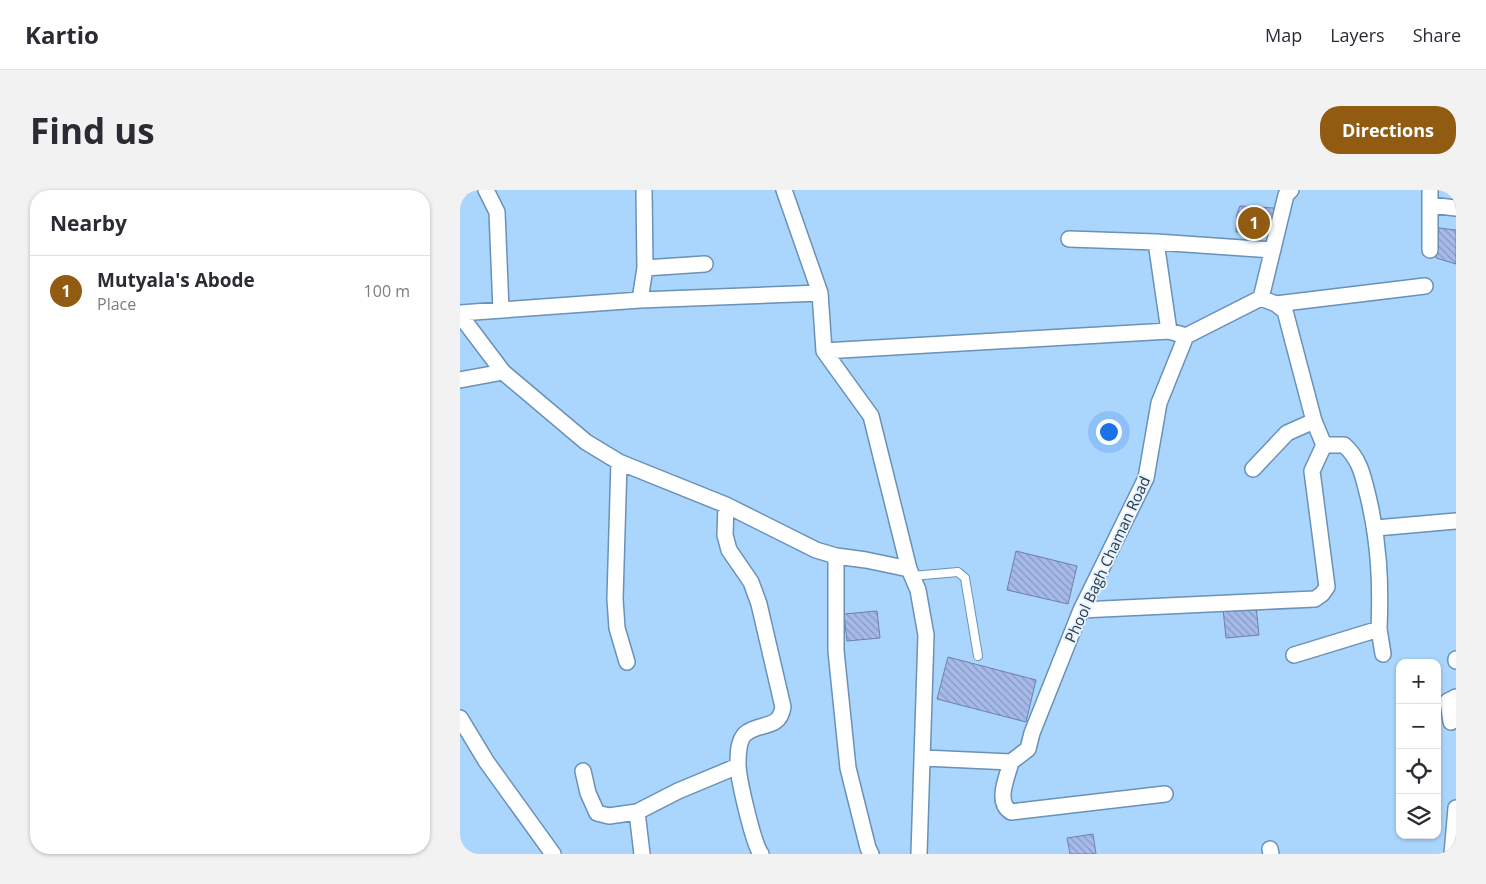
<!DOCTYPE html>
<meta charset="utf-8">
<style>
:root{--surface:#fff;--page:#f2f2f3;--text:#2b2b33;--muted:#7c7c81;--line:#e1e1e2;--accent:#915b11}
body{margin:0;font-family:"Open Sans",sans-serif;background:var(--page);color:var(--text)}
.controls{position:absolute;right:15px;bottom:15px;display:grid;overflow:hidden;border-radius:10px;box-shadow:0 1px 4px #0004}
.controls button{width:45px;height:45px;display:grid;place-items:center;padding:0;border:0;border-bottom:1px solid var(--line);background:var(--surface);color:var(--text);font:25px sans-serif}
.you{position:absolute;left:648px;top:241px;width:18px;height:18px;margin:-12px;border:4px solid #fff;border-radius:50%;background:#1a73e8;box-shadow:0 0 0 8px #1a73e833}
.badge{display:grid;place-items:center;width:32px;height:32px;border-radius:50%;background:var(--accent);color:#fff;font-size:16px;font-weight:700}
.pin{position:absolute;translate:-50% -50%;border:2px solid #fff;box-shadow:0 1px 5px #0006}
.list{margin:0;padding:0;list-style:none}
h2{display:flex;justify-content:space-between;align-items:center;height:65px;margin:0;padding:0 20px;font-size:21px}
h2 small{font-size:16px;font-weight:400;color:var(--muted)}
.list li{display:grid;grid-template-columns:32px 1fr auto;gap:15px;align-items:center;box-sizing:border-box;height:70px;padding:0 20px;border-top:1px solid var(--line)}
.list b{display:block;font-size:19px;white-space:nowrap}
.list p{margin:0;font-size:16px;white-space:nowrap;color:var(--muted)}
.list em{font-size:16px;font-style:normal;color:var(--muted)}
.icon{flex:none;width:28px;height:28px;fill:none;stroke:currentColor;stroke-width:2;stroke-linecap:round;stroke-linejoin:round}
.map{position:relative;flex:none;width:996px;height:664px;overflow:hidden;border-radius:20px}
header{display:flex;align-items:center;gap:30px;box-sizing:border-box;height:70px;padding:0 25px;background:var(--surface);border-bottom:1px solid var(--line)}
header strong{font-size:24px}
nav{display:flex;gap:28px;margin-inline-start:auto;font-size:18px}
.intro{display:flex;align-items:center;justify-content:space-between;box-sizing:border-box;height:120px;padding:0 30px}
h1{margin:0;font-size:35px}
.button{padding:12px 22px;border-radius:20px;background:var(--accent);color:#fff;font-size:18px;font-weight:700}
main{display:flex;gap:30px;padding:0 30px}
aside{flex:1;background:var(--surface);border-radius:20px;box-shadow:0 1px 4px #0004}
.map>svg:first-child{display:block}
</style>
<header>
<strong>Kartio</strong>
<nav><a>Map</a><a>Layers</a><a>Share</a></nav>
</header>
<div class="intro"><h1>Find us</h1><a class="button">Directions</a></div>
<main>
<aside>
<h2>Nearby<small></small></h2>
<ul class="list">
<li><span class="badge">1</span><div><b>Mutyala's Abode</b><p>Place</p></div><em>100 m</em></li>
</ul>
</aside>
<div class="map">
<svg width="996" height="664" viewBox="0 0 996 664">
<defs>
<pattern id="building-back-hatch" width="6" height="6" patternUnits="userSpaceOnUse" patternTransform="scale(1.25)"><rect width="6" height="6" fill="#a6bae9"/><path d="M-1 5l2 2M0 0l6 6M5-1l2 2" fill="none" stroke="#8798bf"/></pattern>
</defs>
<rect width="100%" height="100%" fill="#aad5fc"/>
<path fill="url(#building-back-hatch)" stroke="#6e80ac" d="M780,16L814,18L811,44L776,42L777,24Z
M979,38L996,40V74L976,68Z
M556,361L617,376L608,414L547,400Z
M796,416L799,445L766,448L763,419Z
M417,421L420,448L387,451L384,424Z
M488,467L576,490L566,532L477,509Z
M633,644L636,664H610L607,648Z"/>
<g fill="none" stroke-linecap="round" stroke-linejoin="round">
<defs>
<path id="lane" d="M452,386L498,382L505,388L518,466"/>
<path id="street" d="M26,0L37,22L41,120
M324,0L360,103L364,161L411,226L449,379L458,400L466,445L459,664
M970,15L996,18
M609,49L696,52L813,60
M696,52L709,141
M970,60V0
M185,78L245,74
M801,108L816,114L825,121L854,231L864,255H884C900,269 903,286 908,306C919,352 921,392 919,439
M180,110L185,78L184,0
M816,114L965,96
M0,123L180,110L360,103
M0,125L43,182L126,252L159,272L266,315L356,360L376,366L406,370L449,379
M364,161L709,141L726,146
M0,190L43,182
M159,272L155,409L157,438L167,472
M793,279L827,243L854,231
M266,315L265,345L269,360L291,392L299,414L323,517C319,541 300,531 285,544C278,551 278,565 278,574C278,588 293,653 301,664
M916,338L996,331
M376,366V461L388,578L408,658L411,664
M621,420L855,409L862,404L867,397L852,281L864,255
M834,465L919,439L923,464
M996,469V471
M0,528L26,571L93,664
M991,532L988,511L996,507
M464,568L551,572L568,559L572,543L621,420L686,288L699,213L726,146L801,108L826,5L831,0
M551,572C547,588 535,612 551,622L705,604
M123,581L128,603L137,623L149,626L177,622
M810,659L811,664
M182,664L177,622L218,601L278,576
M992,664L996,618"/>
</defs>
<use href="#lane" stroke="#6a91b7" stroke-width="10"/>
<use href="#street" stroke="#6a91b7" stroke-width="18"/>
<use href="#lane" stroke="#fff" stroke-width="8"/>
<use href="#street" stroke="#fff" stroke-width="15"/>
</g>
<g text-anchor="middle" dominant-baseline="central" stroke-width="4" stroke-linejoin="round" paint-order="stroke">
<g font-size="15" fill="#293a4a" stroke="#e5f2fe">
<text transform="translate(647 369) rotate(-65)">Phool Bagh Chaman Road</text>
</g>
</g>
</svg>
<div class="controls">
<button>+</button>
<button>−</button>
<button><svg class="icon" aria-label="locate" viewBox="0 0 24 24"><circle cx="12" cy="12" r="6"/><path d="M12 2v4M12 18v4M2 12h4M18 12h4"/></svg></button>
<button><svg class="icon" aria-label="layers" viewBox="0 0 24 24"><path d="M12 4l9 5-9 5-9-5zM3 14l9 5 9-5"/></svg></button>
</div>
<div class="you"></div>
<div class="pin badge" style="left:794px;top:33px">1</div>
</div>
</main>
